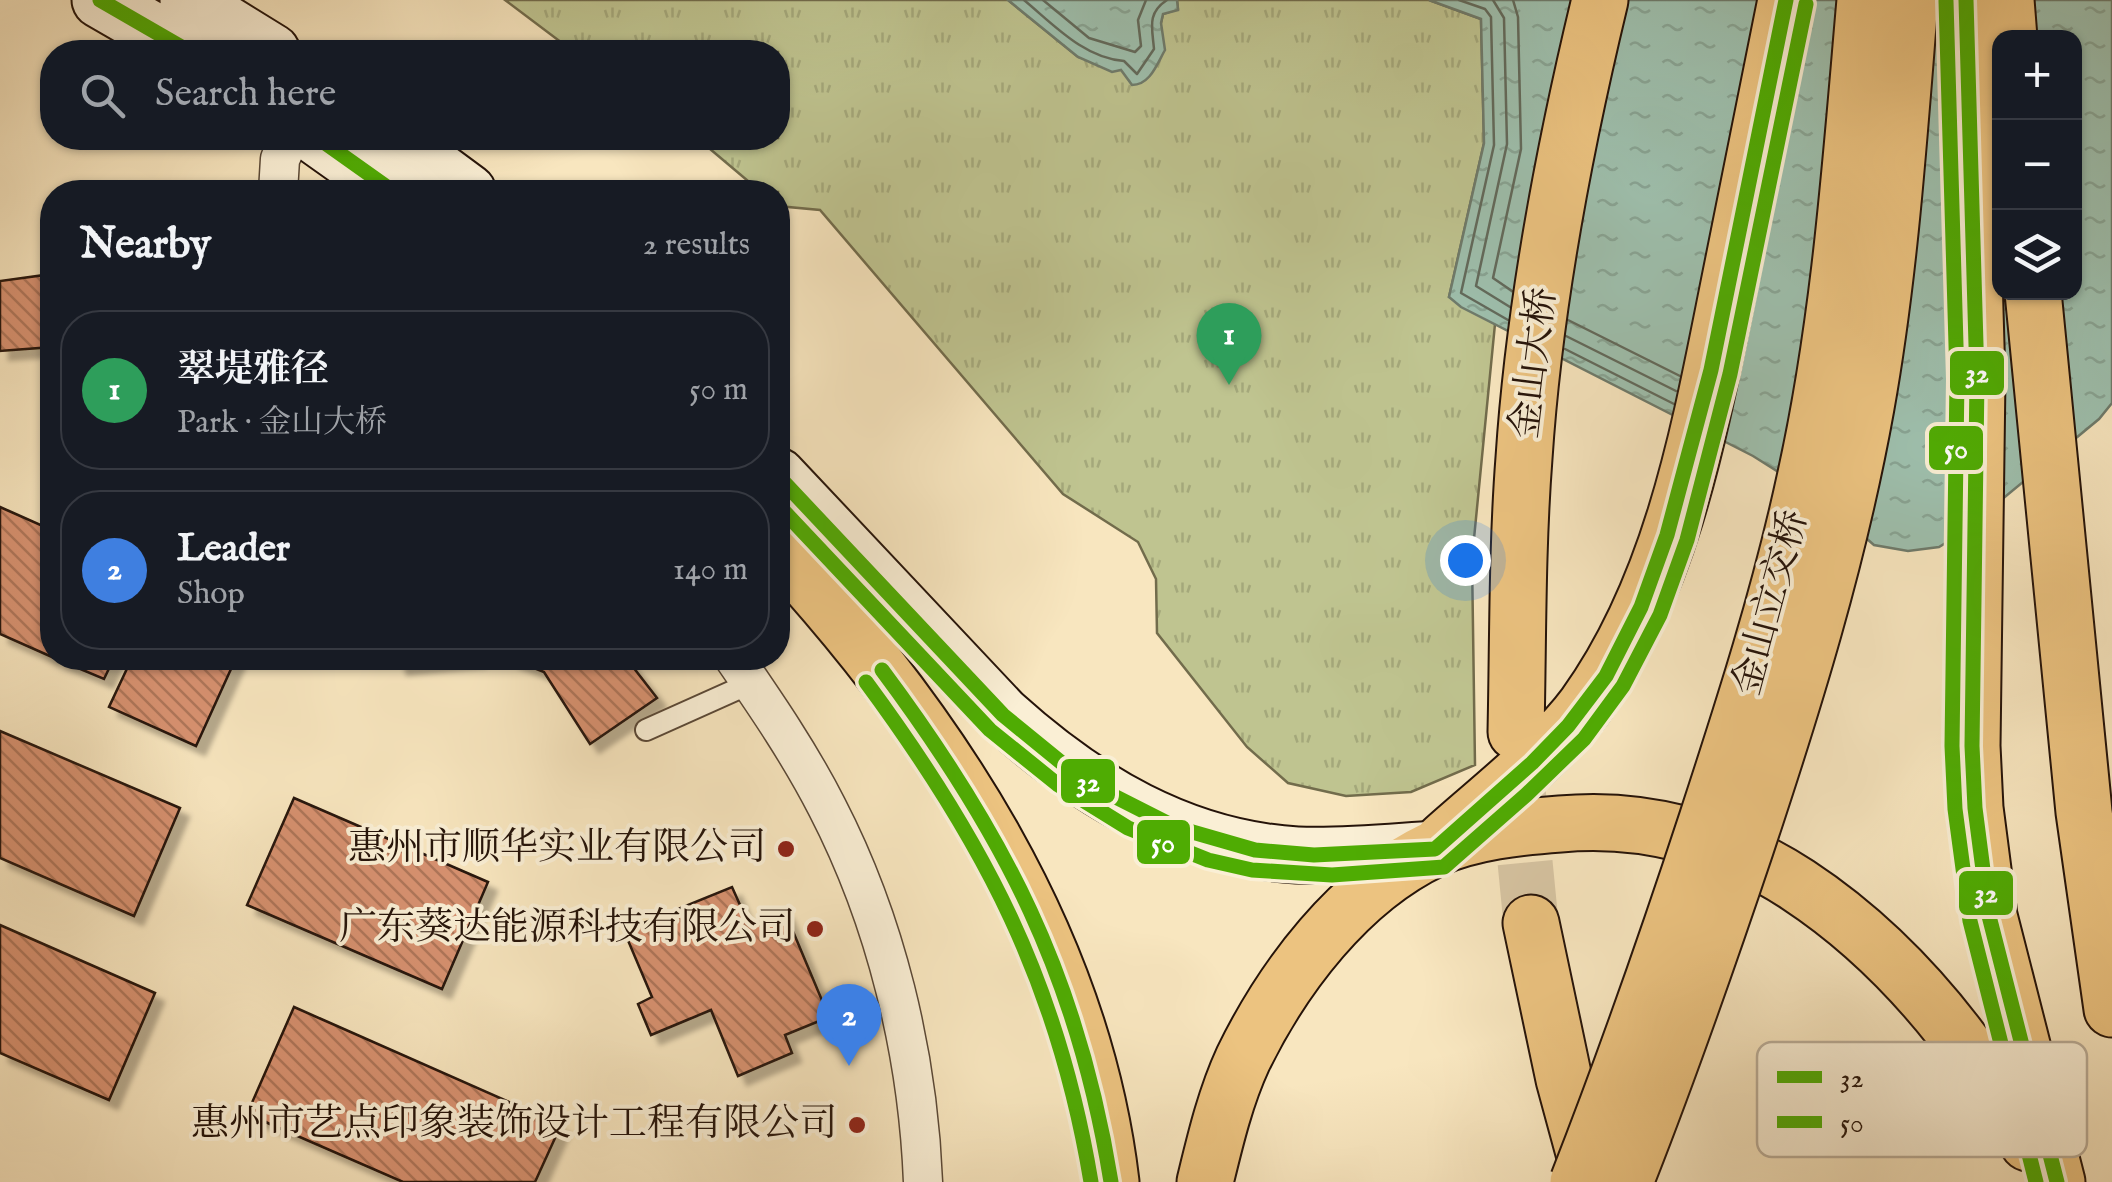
<!DOCTYPE html>
<meta charset="utf-8">
<style>
:root{--surface:#171b24;--page:#242831;--text:#f1f3f6;--muted:#9ea1a6;--line:#363941;--accent:#c59692}
body{margin:0;font-family:"IM FELL English","Noto Serif SC",serif;background:var(--page);color:var(--text)}
.controls{position:absolute;right:30px;top:30px;display:grid;overflow:hidden;border-radius:20px;box-shadow:0 2px 8px #0004}
.controls button{width:90px;height:90px;display:grid;place-items:center;padding:0;border:0;border-bottom:2px solid var(--line);background:var(--surface);color:var(--text);font:50px sans-serif}
.you{position:absolute;left:1465px;top:560px;width:35px;height:35px;margin:-25px;border:8px solid #fff;border-radius:50%;background:#1a73e8;box-shadow:0 0 0 15px #1a73e833}
.badge{display:grid;place-items:center;width:65px;height:65px;border-radius:50%;background:var(--accent);color:#fff;font-size:32px;font-weight:700}
.pin{position:absolute;translate:-50% -82px;filter:drop-shadow(0 2px 5px #0008)}
.pin::after{content:'';position:absolute;top:52px;width:35px;height:30px;background:inherit;clip-path:polygon(0 0,100% 0,50% 100%)}
.list{margin:0;padding:0;list-style:none}
h2{display:flex;justify-content:space-between;align-items:center;height:130px;margin:0;padding:0 40px;font-size:42px}
h2 small{font-size:32px;font-weight:400;color:var(--muted)}
.list li{display:grid;grid-template-columns:65px 1fr auto;gap:30px;align-items:center;box-sizing:border-box;height:160px;margin:0 20px 20px;padding:0 20px;border:2px solid var(--line);border-radius:40px}
.list b{display:block;font-size:38px;white-space:nowrap}
.list p{margin:0;font-size:32px;white-space:nowrap;color:var(--muted)}
.list em{font-size:32px;font-style:normal;color:var(--muted)}
.icon{flex:none;width:55px;height:55px;fill:none;stroke:currentColor;stroke-width:2;stroke-linecap:round;stroke-linejoin:round}
.map{position:relative;flex:none;width:2112px;height:1182px;overflow:hidden}
.search{position:absolute;background:var(--surface);box-shadow:0 2px 8px #0004;left:40px;top:40px;width:750px;height:110px;display:flex;align-items:center;gap:25px;box-sizing:border-box;padding:0 35px;border-radius:40px;color:var(--muted);font-size:38px}
.panel{position:absolute;background:var(--surface);box-shadow:0 2px 8px #0004;left:40px;top:180px;width:750px;height:490px;border-radius:40px}
.map>svg:first-child{display:block}
</style>
<div class="map">
<svg width="2112" height="1182" viewBox="0 0 2112 1182">
<defs>
<pattern id="park-tufts" width="24" height="20" patternUnits="userSpaceOnUse" patternTransform="scale(2.5)"><rect width="24" height="20" fill="#bfc490"/><path d="M3 7l-1-3M5 7V3M7 7l1-3M15 17l-1-3M17 17v-4M19 17l1-3" fill="none" stroke="#a4a87b"/></pattern>
<pattern id="water-ripples" width="26" height="14" patternUnits="userSpaceOnUse" patternTransform="scale(2.5)"><rect width="26" height="14" fill="#9ec0ae"/><path d="M2 4q2-2 4 0t4 0M15 11q2-2 4 0t4 0" fill="none" stroke="#88a494"/></pattern>
<pattern id="building-back-hatch" width="6" height="6" patternUnits="userSpaceOnUse" patternTransform="scale(2.5)"><rect width="6" height="6" fill="#d7916f"/><path d="M-1 5l2 2M0 0l6 6M5-1l2 2" fill="none" stroke="#ae7559"/></pattern>
<filter id="shadow"><feDropShadow dx="9" dy="9" stdDeviation="2.5" flood-color="#0004"/></filter>
</defs>
<rect width="100%" height="100%" fill="#f8e6bf"/>
<filter id="stains"><feTurbulence type="fractalNoise" baseFrequency=".002" numOctaves="4"/><feColorMatrix values="0 0 0 0 .2 0 0 0 0 .09 0 0 0 0 .02 0 0 0 .5 -.17"/></filter>
<radialGradient id="worn" r=".72"><stop offset=".6" stop-color="#630" stop-opacity="0"/><stop offset="1" stop-color="#630" stop-opacity=".3"/></radialGradient>
<path fill="url(#park-tufts)" stroke="#726c4c" stroke-width="2.5" d="M505,0H1008L1078,57L1097,63L1161,23L1163,14L1178,9L1177,0H1429L1481,19L1484,143L1449,297L1495,324L1472,559L1475,765L1411,792L1346,796L1288,783L1247,747L1157,633L1156,579L1138,542L1063,494L820,210L778,206V192H761L697,138H778V52H574Z"/>
<path fill="url(#water-ripples)" stroke="#6e7b6c" stroke-width="2.5" fill-rule="evenodd" d="M1008,0H1177L1178,10L1163,14L1161,23L1165,50C1157,64 1150,85 1132,85L1121,70L1112,72L1078,57Z
M1429,0H2112V403L2099,419L1960,534L1939,547L1908,551L1874,545L1821,499L1753,456L1461,307L1449,297L1484,143L1481,19ZM2000,38H2074V292H2000Z"/>
<g fill="none" stroke-linecap="round" stroke-linejoin="round">
<path stroke="#626a5c" stroke-width="2.5" d="M1024,0C1054,25 1084,58 1124,61L1137,74L1154,49C1152,27 1147,13 1167,0
M1043,0L1089,38L1135,52L1141,46L1138,20L1146,0
M1459,0L1485,9L1491,17L1494,145L1461,293L1508,320
M1493,0L1504,18L1507,144L1476,286L1510,307
M1512,291L1493,278L1521,149L1518,17L1513,0
M1568,320L1680,376
M1566,336L1676,391
M1565,349L1674,404"/>
</g>
<path fill="url(#building-back-hatch)" stroke="#251309" stroke-width="2.5" filter="url(#shadow)" d="M52,252V347L0,351V281L44,275Z
M0,507L52,530V657L0,634Z
M54,658H114L104,679Z
M132,658H236L196,746L109,707Z
M396,658H478L398,666Z
M509,658H626L657,698L590,744L544,672Z
M0,731L180,808L134,916L0,858Z
M294,798L488,882L442,989L247,905Z
M732,887L749,925L784,910L829,1017L785,1035L792,1053L738,1076L711,1010L651,1035L638,1004L652,997L624,931Z
M0,925L155,993L109,1100L0,1053Z
M294,1007L561,1125L535,1182H403L247,1114Z"/>
<g fill="none" stroke-linecap="round" stroke-linejoin="round">
<path stroke="#d8c6a4" stroke-width="55" stroke-dasharray="55 28" stroke-linecap="butt" d="M1517,780L1531,923"/>
<defs>
<path id="lane" d="M646,730L751,683"/>
<path id="street" d="M278,192L280,159L290,138
M734,658C767,706 800,754 827,807C886,921 918,1054 923,1182"/>
<path id="secondary" d="M100,0L190,52
M188,0L272,52
M318,138L394,192
M395,138L468,192
M778,476L1003,715C1086,790 1182,848 1297,855C1343,857 1389,852 1435,849"/>
<path id="primary" d="M1966,0L1977,379L1972,746L1975,808L1989,916L2057,1182
M2006,0L2009,38
M2033,292L2084,812L2112,1009
M778,549C941,727 1082,937 1111,1182
M1516,732C1518,641 1517,549 1524,458C1534,305 1564,149 1600,0
M1442,842C1485,803 1551,752 1585,706C1673,584 1700,428 1729,284C1748,189 1767,95 1786,0
M1531,923L1564,1079L1592,1182
M1205,1182C1215,1141 1225,1098 1243,1059C1283,977 1349,889 1434,849C1472,832 1519,827 1560,824C1644,816 1728,839 1798,885C1897,950 1970,1042 2028,1143"/>
</defs>
<use href="#lane" stroke="#5a4836" stroke-width="24"/>
<use href="#street" stroke="#5a4836" stroke-width="41"/>
<use href="#secondary" stroke="#251309" stroke-width="59"/>
<use href="#primary" stroke="#251309" stroke-width="59"/>
<use href="#lane" stroke="#faefd5" stroke-width="20"/>
<use href="#street" stroke="#faefd5" stroke-width="38"/>
<use href="#secondary" stroke="#faefd5" stroke-width="55"/>
<use href="#primary" stroke="#ecc380" stroke-width="55"/>
<defs>
<path id="primary-bridge" d="M1578,1182C1625,1062 1667,942 1707,820C1744,707 1780,595 1805,479C1840,322 1851,160 1865,0
M1625,1182C1669,1071 1708,959 1746,846C1794,702 1839,557 1866,407C1890,273 1899,136 1910,0"/>
</defs>
<use href="#primary-bridge" stroke="#251309" stroke-width="59" stroke-linecap="butt"/>
<use href="#primary-bridge" stroke="#ecc380" stroke-width="55"/>
<defs>
<path id="bus-1" d="M100,0L190,52
M1966,0L1977,379L1972,746L1975,808L1989,916L2057,1182
M318,138L394,192
M778,476L1003,715L1068,768L1102,790L1175,827L1255,850L1314,855L1435,849L1532,763L1568,726L1606,676L1641,607L1667,535L1711,370L1786,0
M882,670C1005,835 1078,977 1111,1182"/>
<path id="bus-2" d="M1946,1L1957,379L1952,746L1955,809L1970,921L2036,1182
M778,505L990,730L1057,784L1128,828L1208,860L1252,870L1332,875L1444,867L1526,795L1584,739L1623,686L1660,615L1687,540L1730,374L1806,4
M866,682C985,843 1058,983 1091,1182"/>
</defs>
<use href="#bus-1" stroke="#faefd5" stroke-width="22"/>
<use href="#bus-2" stroke="#faefd5" stroke-width="22"/>
<use href="#bus-1" stroke="#4fac03" stroke-width="15"/>
<use href="#bus-2" stroke="#4fac03" stroke-width="15"/>
</g>
<g fill="#8f2418" stroke="#faefd5" stroke-width="4">
<circle cx="786" cy="849" r="10"/>
<circle cx="815" cy="929" r="10"/>
<circle cx="857" cy="1125" r="10"/>
</g>
<g text-anchor="middle" dominant-baseline="central" stroke-width="8" stroke-linejoin="round" paint-order="stroke">
<g font-size="38" fill="#251309" stroke="#faefd5">
<text transform="translate(1535 363) rotate(-83)">金山大桥</text>
<text transform="translate(1772 603) rotate(-75)">金山立交桥</text>
</g>
<g font-size="38" fill="#251309" stroke="#faefd5" text-anchor="end">
<text x="766" y="849">惠州市顺华实业有限公司</text>
<text x="795" y="929">广东葵达能源科技有限公司</text>
<text x="837" y="1125">惠州市艺点印象装饰设计工程有限公司</text>
</g>
</g>
<rect x="1757" y="1042" width="330" height="115" rx="15" fill="#faefd5" stroke="#baad98" stroke-width="2.5"/>
<rect x="1777" y="1071" width="45" height="12" fill="#4fac03"/>
<rect x="1777" y="1116" width="45" height="12" fill="#4fac03"/>
<g font-size="28" fill="#251309">
<text x="1840" y="1087">32</text>
<text x="1840" y="1132">50</text>
</g>
<g stroke="#faefd5" stroke-width="4">
<rect x="1948" y="349" width="58" height="48" rx="10" fill="#4fac03"/>
<rect x="1927" y="424" width="58" height="48" rx="10" fill="#4fac03"/>
<rect x="1059" y="757" width="58" height="48" rx="10" fill="#4fac03"/>
<rect x="1135" y="818" width="57" height="48" rx="10" fill="#4fac03"/>
<rect x="1957" y="869" width="58" height="48" rx="10" fill="#4fac03"/>
</g>
<g font-size="28" text-anchor="middle" font-weight="bold" fill="#fff">
<text x="1977" y="382">32</text>
<text x="1956" y="458">50</text>
<text x="1088" y="791">32</text>
<text x="1163" y="852">50</text>
<text x="1986" y="902">32</text>
</g>
<rect width="100%" height="100%" filter="url(#stains)"/>
<rect width="100%" height="100%" fill="url(#worn)"/>
</svg>
<div class="controls">
<button>+</button>
<button>−</button>
<button><svg class="icon" aria-label="layers" viewBox="0 0 24 24"><path d="M12 4l9 5-9 5-9-5zM3 14l9 5 9-5"/></svg></button>
</div>
<div class="you"></div>
<div class="pin badge" style="left:1229px;top:385px;background:#2e9e5b">1</div>
<div class="pin badge" style="left:849px;top:1066px;background:#3f7fe0">2</div>
<div class="search"><svg class="icon" aria-label="search" viewBox="0 0 24 24"><circle cx="10" cy="10" r="6"/><path d="M15 15l6 6"/></svg>Search here</div>
<section class="panel">
<h2>Nearby<small>2 results</small></h2>
<ul class="list">
<li><span class="badge" style="background:#2e9e5b">1</span><div><b>翠堤雅径</b><p>Park · 金山大桥</p></div><em>50 m</em></li>
<li><span class="badge" style="background:#3f7fe0">2</span><div><b>Leader</b><p>Shop</p></div><em>140 m</em></li>
</ul>
</section>
</div>
